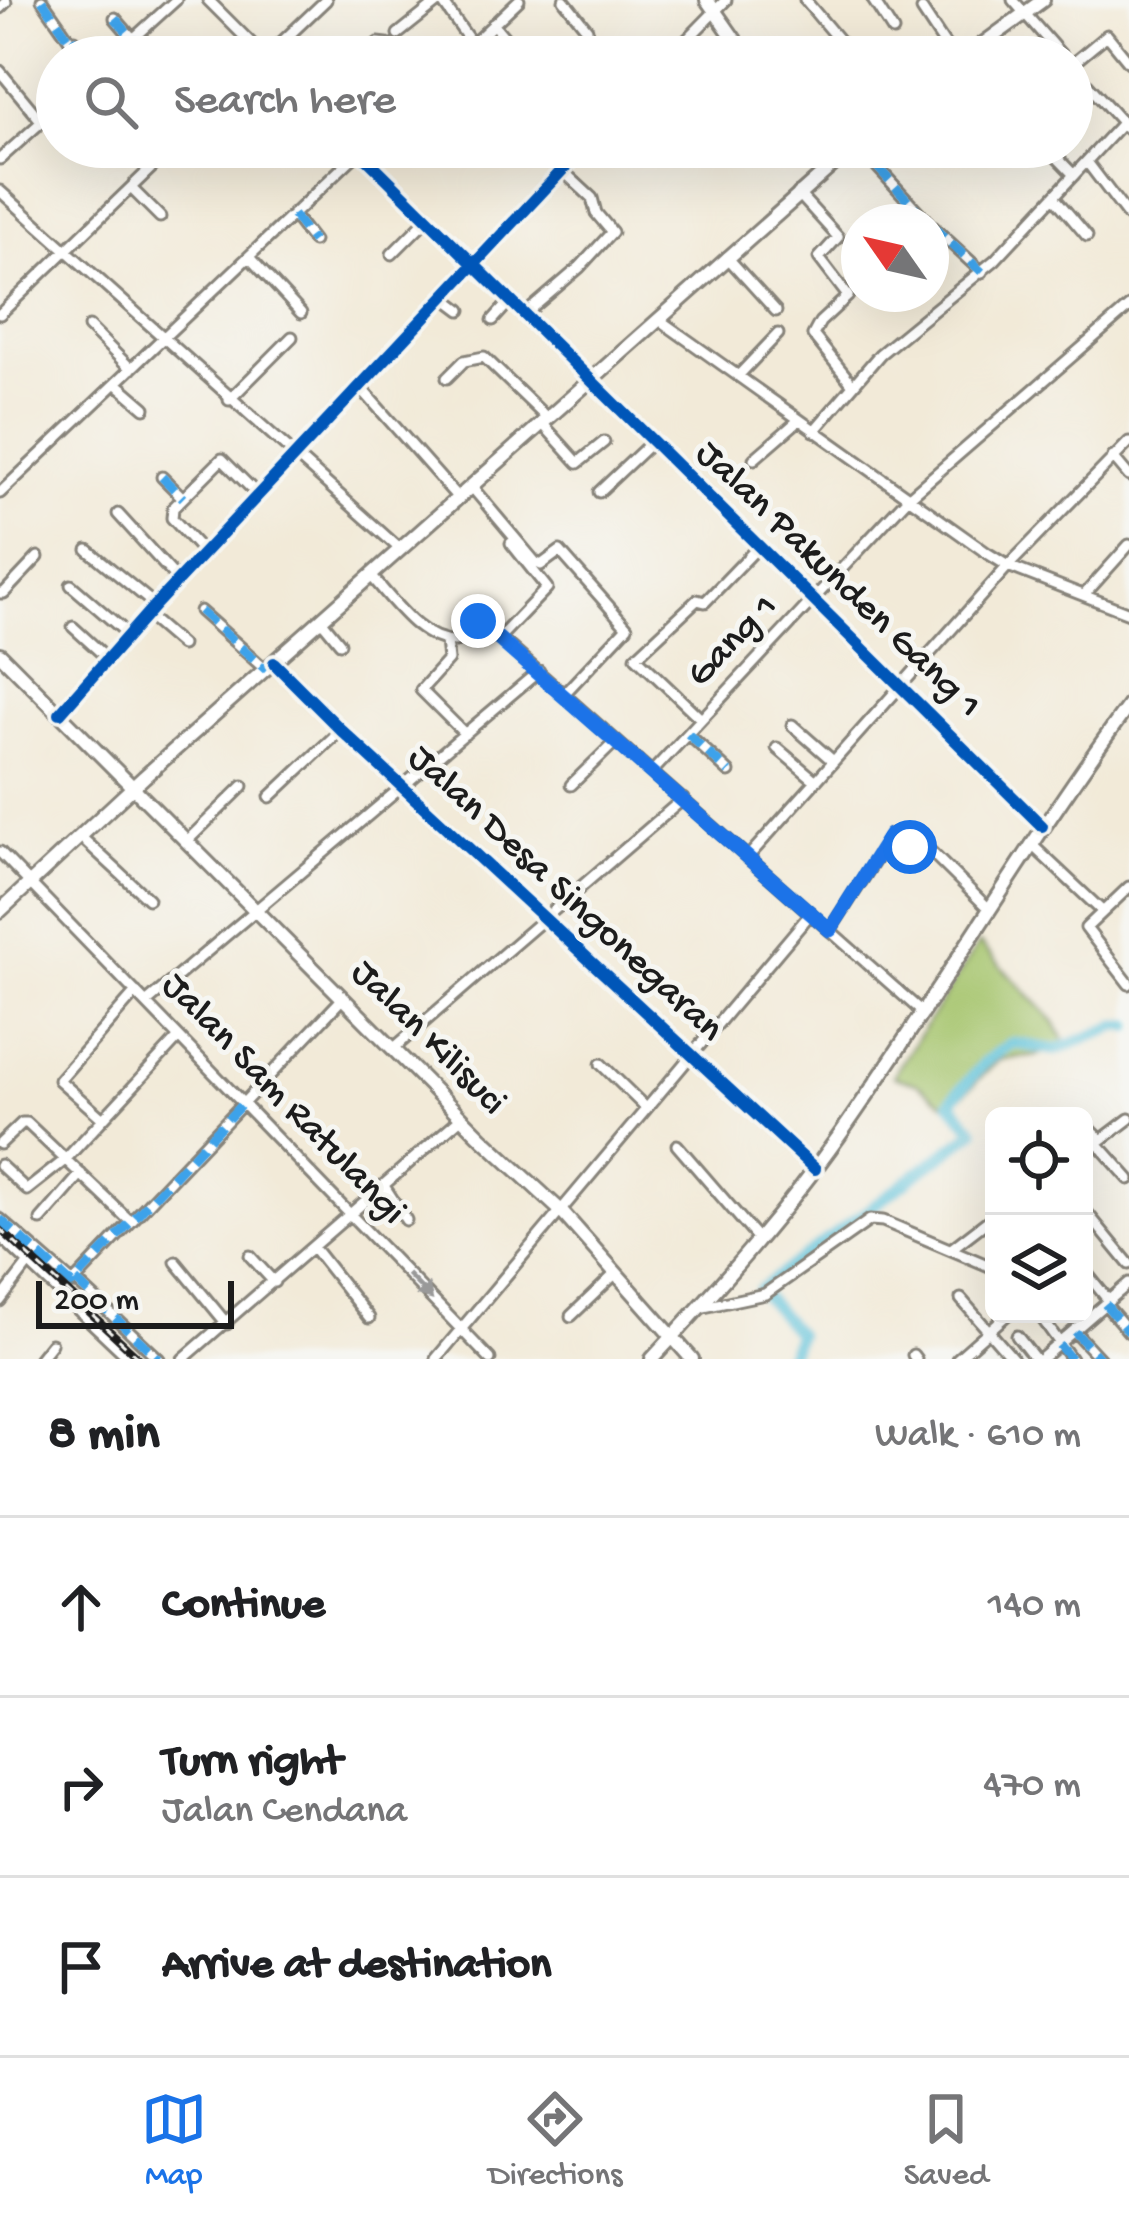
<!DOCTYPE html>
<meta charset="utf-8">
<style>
:root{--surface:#fff;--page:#f2f2f2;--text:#202124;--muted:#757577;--line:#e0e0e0;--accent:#1a73e8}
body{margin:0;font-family:"Gochi Hand",sans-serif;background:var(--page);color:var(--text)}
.controls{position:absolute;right:36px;bottom:36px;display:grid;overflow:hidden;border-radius:18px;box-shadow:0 12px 48px #0002}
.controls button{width:108px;height:108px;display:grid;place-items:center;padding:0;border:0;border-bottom:3px solid var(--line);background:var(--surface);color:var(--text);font:60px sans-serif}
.compass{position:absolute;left:841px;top:204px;width:108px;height:108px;border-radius:50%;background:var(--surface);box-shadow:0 12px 48px #0002;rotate:304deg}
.scale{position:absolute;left:36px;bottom:30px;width:198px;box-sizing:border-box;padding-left:12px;border:6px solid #1c1c1c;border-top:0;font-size:33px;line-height:42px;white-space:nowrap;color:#1c1c1c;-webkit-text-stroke:9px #f6f6f2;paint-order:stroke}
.stop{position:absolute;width:36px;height:36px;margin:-27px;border:9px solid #1a73e8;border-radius:50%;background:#fff}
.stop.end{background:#1a73e8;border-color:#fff;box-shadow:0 3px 12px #0008}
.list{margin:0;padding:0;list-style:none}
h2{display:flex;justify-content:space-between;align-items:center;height:156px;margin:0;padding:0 48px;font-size:51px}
h2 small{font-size:39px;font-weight:400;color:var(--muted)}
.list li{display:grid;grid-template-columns:78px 1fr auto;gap:36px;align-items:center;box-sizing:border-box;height:180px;padding:0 48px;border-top:3px solid var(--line)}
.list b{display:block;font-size:45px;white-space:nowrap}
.list p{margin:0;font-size:39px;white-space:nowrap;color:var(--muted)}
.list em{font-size:39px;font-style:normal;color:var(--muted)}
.icon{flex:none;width:66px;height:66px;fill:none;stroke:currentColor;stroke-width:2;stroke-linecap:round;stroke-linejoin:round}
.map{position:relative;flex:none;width:1129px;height:1359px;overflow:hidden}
.search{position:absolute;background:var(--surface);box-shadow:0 12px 48px #0002;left:36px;right:36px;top:36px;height:132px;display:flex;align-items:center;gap:30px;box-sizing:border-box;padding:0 42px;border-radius:66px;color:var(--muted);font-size:45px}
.sheet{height:696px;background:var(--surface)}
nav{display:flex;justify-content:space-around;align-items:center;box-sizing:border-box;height:168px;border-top:3px solid var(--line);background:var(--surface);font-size:33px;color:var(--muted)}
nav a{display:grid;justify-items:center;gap:6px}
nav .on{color:var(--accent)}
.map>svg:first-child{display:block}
</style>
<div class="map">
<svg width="1129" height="1359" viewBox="0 0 1129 1359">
<rect width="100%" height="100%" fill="#f6f6f2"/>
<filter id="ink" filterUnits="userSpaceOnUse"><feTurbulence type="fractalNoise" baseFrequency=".00833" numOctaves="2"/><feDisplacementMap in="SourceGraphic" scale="24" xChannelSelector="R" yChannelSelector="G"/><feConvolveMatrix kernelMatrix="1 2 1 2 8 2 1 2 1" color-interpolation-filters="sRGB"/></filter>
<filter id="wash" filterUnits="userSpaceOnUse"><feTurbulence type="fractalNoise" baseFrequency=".004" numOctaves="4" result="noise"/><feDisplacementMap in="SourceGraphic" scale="48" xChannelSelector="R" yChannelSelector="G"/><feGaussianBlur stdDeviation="2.7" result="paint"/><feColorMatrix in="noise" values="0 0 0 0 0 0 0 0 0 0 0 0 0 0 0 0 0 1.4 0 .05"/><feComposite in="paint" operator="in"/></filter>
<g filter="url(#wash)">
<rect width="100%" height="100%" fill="#f2ead8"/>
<path fill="#a5c46c" stroke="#607044" stroke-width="3" d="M979,943L1055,1022L1065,1042L1038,1055L999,1060L950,1107L916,1083L893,1076Z"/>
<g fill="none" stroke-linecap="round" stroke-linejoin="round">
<path stroke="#5bc1d9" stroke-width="12" d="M787,1359L798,1335L759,1290L975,1131L950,1102L986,1061L1012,1043L1056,1050L1117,1026H1129"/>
</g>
</g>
<g filter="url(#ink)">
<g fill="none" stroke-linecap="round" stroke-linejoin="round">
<defs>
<path id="minor" d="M42,0L72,43L75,40L88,57
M208,0L265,57
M441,0L472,44
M564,0L587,29
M805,0L853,57
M873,0L893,31
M1013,0L1063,57
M0,8L6,2
M922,10L953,57
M115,18L133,39
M493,24L521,57
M398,34L438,2
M181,56V57
M113,57L176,0
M266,57L326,0
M363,57L378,43L387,44
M459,57L519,0
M670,57L726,0
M1072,64L1107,35L1129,62
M1072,67L1129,130
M0,71L42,122
M355,147L1042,826
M859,147L928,222
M1047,147L1074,175
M0,159L57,108
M1087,162L1128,216
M131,188L160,217
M0,191L401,550
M798,193L838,237L819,258L848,296L820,322L813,335L853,385
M1054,197L1087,236
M293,215L313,241
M931,225L982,272
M392,254L429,217
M249,257L301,313
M727,257L776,311
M445,298L461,310
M0,314L173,147
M524,315L580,267L612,232L596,213L592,198L563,171
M658,319L987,553L1008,566L1129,613
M493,320L510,301
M89,327L131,369
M738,376L778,334
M447,378L464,361L484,357L547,418
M116,383L145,408
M360,387L458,498
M229,400L292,337
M541,422L578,463L604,442
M814,431L880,354L995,260L1122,123
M1113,457L1129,476
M754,459L799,420
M162,477L183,498
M471,486L535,562L541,565L560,551L627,627L564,694
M599,492L652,442
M0,493L364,147
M118,514L178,580
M88,550L155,605
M204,553L172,518L173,508L222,459L258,495
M372,577C394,601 421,642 456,641L478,621L483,623L922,1012
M71,585L128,634
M0,593H4L38,557
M1085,594L1129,545
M200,611L266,670
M146,615L181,645
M322,621L340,643
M73,627L107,658
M500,637L547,588L511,543
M446,641L448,660L421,690L465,734
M274,663L341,730L815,1169
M60,713L155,605L584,147
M701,719L636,657L697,600L705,602L759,546
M792,725L833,761
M688,734L729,772
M777,748L816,781
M652,772L907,499L1129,307
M571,785L616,741
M270,797L341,730
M81,837L148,899
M187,841L243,786
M1031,844L1102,911
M0,852L490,1359
M748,857L1008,566L1129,442
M1129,887L1086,928L1129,984
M830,930L892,834L907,847L921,842L989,909
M146,1003L539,671
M393,1049L683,799
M601,1064L646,1108
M103,1119L59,1080L136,992
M1084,1123L1101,1140
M1097,1143L1129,1179
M0,1144L22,1123H27L130,1221
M677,1145L759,1240
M1084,1153L1129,1119
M0,1165L27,1190L65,1160L178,1038
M384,1186L406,1220
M1084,1209L1129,1264
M0,1219L73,1283L343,998
M41,1220L81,1174
M0,1236L130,1359
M313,1247L369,1318
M951,1249L994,1216
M250,1256L274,1282
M176,1262L227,1324
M1084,1270L1109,1301
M76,1281L159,1359
M961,1299L1013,1359
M0,1301L29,1263
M1105,1304L1129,1332
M699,1308L765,1294L870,1220L883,1221L994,1268
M1039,1314L1071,1359
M571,1316L616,1273
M1075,1332L1100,1359
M1017,1336L1035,1359
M913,1355L916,1359
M39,1359L51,1344
M183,1359L462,1117
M436,1359L811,913
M957,1359L1008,1314
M1041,1359L1129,1283"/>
<path id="major" d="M707,0L747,57
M965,57L1043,0
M810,147L826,169
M0,654L482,1138L560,1210L692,1359
M0,911L144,777L853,147
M652,1359C718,1288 783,1215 839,1136C939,994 1026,845 1129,705"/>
</defs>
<use href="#minor" stroke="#87837a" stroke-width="15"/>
<use href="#major" stroke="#87837a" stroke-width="18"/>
<use href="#minor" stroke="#fff" stroke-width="9"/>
<use href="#major" stroke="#fff" stroke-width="12"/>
<defs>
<path id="rail" d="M0,1229L140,1359"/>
</defs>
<use href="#rail" stroke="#1c1c1c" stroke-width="8"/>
<use href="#rail" stroke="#f6f6f2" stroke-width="3" stroke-dasharray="9" stroke-linecap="butt"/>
<path stroke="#3da2ea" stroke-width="9" stroke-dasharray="18 9" stroke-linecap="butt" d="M42,0L72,43L75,40L88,57
M115,18L133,39
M859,147L928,222
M293,215L313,241
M931,225L982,272
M162,477L183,498
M200,611L266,670
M688,734L729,772
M0,1219L72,1284L242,1104
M76,1281L159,1359
M1105,1304L1129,1332
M1075,1332L1100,1359
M1059,1345L1071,1359"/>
<defs>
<path id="cycleway" d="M355,147L1042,826
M274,663L341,730L815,1169
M60,713L155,605L584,147"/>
</defs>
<use href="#cycleway" stroke="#f6f6f2" stroke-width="20"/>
<use href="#cycleway" stroke="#0057b8" stroke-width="12"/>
</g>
<defs><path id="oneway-solid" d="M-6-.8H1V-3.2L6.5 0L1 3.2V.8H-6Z" transform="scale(3)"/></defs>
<use fill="#999" href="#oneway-solid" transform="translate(420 1287) rotate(46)"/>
</g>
<g fill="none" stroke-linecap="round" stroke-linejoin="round" filter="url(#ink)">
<path stroke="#1a73e8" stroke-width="15" d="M478,621L830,930L890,835L910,847"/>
</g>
<g text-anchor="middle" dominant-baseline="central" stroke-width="10" stroke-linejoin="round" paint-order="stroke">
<g font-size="39" fill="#1c1c1c" stroke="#f6f6f2">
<text transform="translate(837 581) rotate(44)">Jalan Pakunden Gang 1</text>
<text transform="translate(734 642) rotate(-46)">Gang 1</text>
<text transform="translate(564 895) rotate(43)">Jalan Desa Singonegaran</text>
<text transform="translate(427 1039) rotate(45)">Jalan Kilisuci</text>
<text transform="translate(282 1100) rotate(46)">Jalan Sam Ratulangi</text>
</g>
</g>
</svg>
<div class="controls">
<button><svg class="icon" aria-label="locate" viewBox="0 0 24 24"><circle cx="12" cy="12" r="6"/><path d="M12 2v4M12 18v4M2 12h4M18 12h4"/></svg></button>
<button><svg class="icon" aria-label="layers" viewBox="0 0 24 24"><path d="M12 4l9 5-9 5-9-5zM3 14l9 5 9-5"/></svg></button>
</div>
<svg class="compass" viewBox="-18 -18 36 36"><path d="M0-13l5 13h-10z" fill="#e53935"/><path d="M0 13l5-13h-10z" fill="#757577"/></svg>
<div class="scale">200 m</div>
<div class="stop" style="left:910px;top:847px"></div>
<div class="stop end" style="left:478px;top:621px"></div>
<div class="search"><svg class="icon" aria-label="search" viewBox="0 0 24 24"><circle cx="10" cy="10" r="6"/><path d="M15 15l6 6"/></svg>Search here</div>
</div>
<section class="sheet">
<h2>8 min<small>Walk · 610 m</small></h2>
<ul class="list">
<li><svg class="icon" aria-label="ahead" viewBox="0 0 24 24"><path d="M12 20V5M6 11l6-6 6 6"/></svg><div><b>Continue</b></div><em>140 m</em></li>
<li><svg class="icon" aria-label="right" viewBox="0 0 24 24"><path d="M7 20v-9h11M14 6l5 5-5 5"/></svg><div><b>Turn right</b><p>Jalan Cendana</p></div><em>470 m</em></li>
<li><svg class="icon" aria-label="arrive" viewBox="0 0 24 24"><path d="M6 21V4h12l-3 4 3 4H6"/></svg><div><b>Arrive at destination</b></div></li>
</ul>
</section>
<nav>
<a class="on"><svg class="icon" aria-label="map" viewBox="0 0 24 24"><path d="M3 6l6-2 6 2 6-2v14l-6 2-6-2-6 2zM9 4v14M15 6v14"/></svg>Map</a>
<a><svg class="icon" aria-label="directions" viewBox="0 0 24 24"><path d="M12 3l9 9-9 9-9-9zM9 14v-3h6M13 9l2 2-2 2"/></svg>Directions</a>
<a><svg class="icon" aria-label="saved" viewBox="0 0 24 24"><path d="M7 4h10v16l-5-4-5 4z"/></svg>Saved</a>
</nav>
